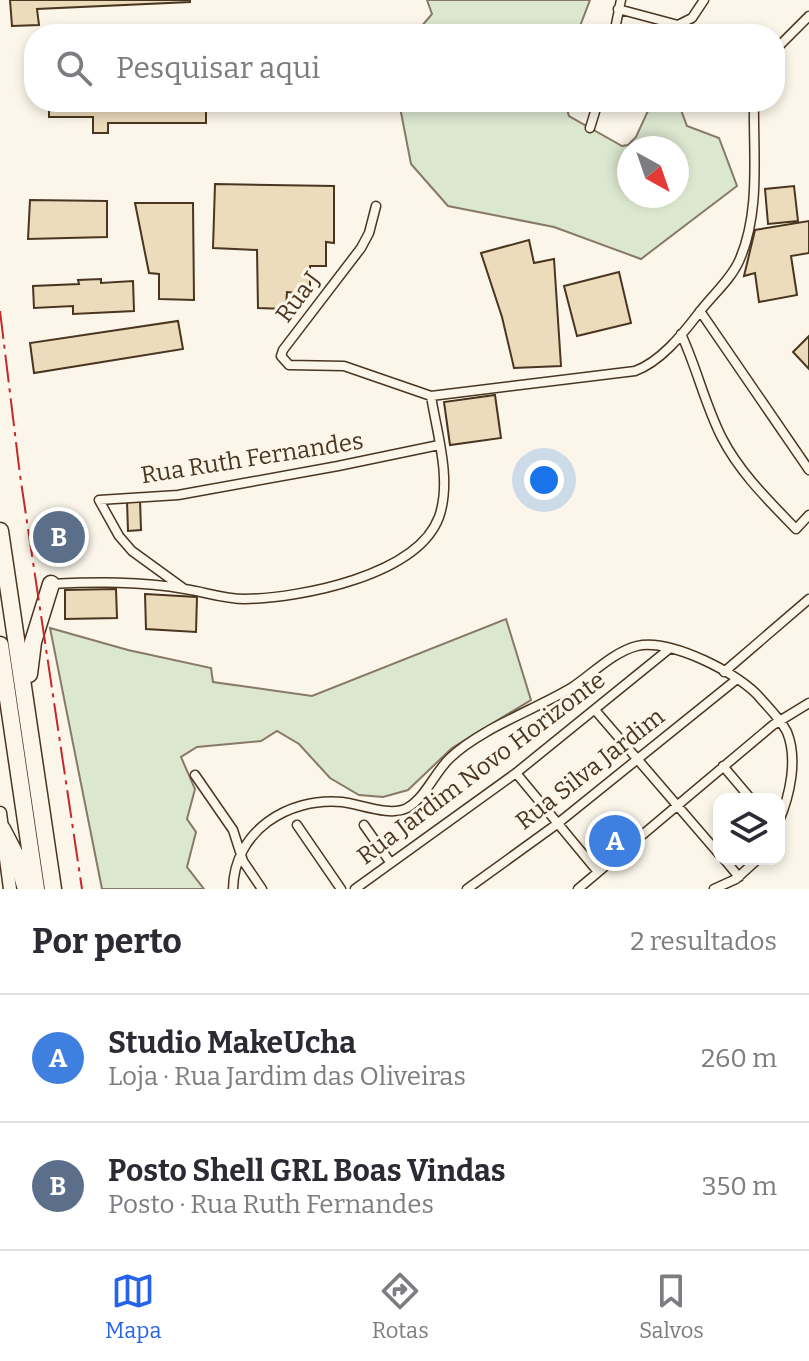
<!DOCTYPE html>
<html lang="pt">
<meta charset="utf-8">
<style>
:root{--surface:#fff;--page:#f7f7f7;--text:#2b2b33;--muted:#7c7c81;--line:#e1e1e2;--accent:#2563eb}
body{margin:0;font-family:Bitter,serif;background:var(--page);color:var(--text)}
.controls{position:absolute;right:24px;bottom:24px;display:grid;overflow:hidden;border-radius:16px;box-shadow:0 4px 12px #0003}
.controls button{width:72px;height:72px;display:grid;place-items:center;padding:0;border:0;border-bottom:2px solid var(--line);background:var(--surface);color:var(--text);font:40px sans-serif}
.compass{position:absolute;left:617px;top:136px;width:72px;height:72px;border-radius:50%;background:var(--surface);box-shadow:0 4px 12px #0003;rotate:140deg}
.you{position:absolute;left:544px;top:480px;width:28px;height:28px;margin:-20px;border:6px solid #fff;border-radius:50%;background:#1a73e8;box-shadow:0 0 0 12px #1a73e833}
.badge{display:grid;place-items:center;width:52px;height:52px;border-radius:50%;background:var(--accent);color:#fff;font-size:26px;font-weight:700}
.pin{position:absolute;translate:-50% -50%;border:4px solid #fff;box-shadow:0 2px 8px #0006}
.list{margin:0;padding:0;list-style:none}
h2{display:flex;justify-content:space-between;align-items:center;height:104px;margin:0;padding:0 32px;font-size:34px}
h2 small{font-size:26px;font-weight:400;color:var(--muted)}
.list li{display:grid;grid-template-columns:52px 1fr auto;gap:24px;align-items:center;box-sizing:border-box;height:128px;padding:0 32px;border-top:2px solid var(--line)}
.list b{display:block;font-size:30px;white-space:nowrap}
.list p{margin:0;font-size:26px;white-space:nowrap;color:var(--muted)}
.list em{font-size:26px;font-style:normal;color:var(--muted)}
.icon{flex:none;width:44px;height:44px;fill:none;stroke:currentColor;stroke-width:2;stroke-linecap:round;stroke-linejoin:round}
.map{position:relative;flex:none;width:809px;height:889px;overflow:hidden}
.search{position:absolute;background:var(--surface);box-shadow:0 4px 12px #0003;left:24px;right:24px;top:24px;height:88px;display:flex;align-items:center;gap:20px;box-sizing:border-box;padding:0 28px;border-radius:32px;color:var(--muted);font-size:30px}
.sheet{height:360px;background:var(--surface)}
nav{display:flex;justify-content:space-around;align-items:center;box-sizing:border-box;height:112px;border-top:2px solid var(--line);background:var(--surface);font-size:22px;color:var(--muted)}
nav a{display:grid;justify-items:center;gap:4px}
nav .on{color:var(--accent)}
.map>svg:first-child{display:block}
</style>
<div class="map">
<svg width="809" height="889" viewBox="0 0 809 889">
<rect width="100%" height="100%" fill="#fbf6e9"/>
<path fill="#dce7d0" stroke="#887966" stroke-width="2" fill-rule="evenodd" d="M427,0H590L577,34H415L432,14Z
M399,102H565L569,116L622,146L628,145L636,137L652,102H678L687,126L719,138L737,186L641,259L554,227L448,206L411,164ZM629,148H677V196H629Z
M506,619L531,700L452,748L408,790L383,797L359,795L330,778L299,744L277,731L261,741L197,747L181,757L195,789L187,819L196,832L187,867L204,889H102L50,628L128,650L211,668L213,682L312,696Z"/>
<path fill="#ecdcbc" stroke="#4a3520" stroke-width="2" d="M10,0H190V2L37,9L39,25L12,26Z
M49,102H206V123H108V133H93V117H49Z
M215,184L334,186V243L326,242V266H310V294L287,292L286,309L258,308L257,250L213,248Z
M794,186L798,221L768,224L765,189Z
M30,200L107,201V237L28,239Z
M135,203H193L194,300L159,299V274L149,273Z
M809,221V253L791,256L797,295L759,302L755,273L744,276L755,230Z
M529,240L534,263L554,259L561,366L514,368L502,317L481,253Z
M619,272L631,323L577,336L564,286Z
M101,279V283L133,281L134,311L73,314V306L34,308L33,286L79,284L78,280Z
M178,321L183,349L34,373L30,343Z
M809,336V369L793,352Z
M495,395L501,438L450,445L444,402Z
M140,500L141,530L128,531L127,501Z
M116,589L117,618L65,619V590Z
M145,594L197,597L196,632L146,629Z"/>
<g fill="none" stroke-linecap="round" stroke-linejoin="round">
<defs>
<path id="minor" d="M618,9L678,25L692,18L704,0
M614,34L621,0
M775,50L809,16
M590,128L598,102
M376,206L369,233L361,248L283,350L281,356L289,365L344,366L431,396
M700,311L809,470
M681,334C697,368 705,405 722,438C740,473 769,501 796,529L809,515
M51,584C95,582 141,581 185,589C205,592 224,599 245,599C300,598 417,576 439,517C452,480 437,434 431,396L635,371C660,362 682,335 698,314C711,296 730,281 739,261C761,212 753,153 754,102
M183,588L132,551L119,536L99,500L178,495L338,466L439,445
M724,672L809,599
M595,710L719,854
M723,766L751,799
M516,773L598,872
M195,775L233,830L243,861L262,889
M297,825L341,889
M364,825L390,862
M724,859L739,877
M233,889C234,831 288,797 342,802C360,804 390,817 407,808C426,797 435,772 450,758C480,729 534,710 571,688C591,675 613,652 637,646C670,638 741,674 761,699C770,709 781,720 787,732C798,759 790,795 779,821
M355,889L516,773L669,649
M467,889L557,824L737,679
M578,889L773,725L809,703
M714,889L736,879L758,859"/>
<path id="secondary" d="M0,813L10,889"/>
<path id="motorway" d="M0,531L53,889
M0,645L36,889
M29,674L33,642L51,584
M2,829L16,856L26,889"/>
</defs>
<use href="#minor" stroke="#4a3520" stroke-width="11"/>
<use href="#secondary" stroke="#4a3520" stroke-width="15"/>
<use href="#motorway" stroke="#4a3520" stroke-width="19"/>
<use href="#minor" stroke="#fbf6e9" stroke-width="8"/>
<use href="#secondary" stroke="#fbf6e9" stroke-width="12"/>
<use href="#motorway" stroke="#fbf6e9" stroke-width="16"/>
<path stroke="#c62828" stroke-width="2" stroke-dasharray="28 6 4 6" stroke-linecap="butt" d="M0,311L20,475L82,889"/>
</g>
<g text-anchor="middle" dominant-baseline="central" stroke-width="6" stroke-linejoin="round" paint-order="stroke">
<g font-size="24" fill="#4a3520" stroke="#fbf6e9">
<text transform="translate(298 297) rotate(-53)">Rua J</text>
<text transform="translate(252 458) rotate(-9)">Rua Ruth Fernandes</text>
<text transform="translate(481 768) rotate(-37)">Rua Jardim Novo Horizonte</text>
<text transform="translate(590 769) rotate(-38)">Rua Silva Jardim</text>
</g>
</g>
</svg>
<div class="controls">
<button><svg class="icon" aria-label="layers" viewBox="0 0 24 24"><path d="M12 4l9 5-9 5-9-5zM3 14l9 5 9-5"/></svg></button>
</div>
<svg class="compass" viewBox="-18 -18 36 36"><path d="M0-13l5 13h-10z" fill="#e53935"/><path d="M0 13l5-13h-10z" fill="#7c7c81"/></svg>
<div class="you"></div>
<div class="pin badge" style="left:615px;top:841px;background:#3f7fe0">A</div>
<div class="pin badge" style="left:59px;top:537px;background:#5c6f8a">B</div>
<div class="search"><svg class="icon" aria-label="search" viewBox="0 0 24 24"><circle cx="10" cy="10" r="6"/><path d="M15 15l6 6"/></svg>Pesquisar aqui</div>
</div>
<section class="sheet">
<h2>Por perto<small>2 resultados</small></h2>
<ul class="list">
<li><span class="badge" style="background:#3f7fe0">A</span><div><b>Studio MakeUcha</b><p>Loja · Rua Jardim das Oliveiras</p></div><em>260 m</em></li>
<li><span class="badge" style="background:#5c6f8a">B</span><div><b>Posto Shell GRL Boas Vindas</b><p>Posto · Rua Ruth Fernandes</p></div><em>350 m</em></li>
</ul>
</section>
<nav>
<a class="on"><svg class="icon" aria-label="map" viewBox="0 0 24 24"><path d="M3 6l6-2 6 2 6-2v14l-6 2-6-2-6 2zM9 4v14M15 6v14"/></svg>Mapa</a>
<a><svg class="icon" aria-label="directions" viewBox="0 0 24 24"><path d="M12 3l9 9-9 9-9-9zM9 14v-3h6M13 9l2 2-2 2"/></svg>Rotas</a>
<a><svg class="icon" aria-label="saved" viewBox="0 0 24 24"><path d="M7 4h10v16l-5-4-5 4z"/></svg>Salvos</a>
</nav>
